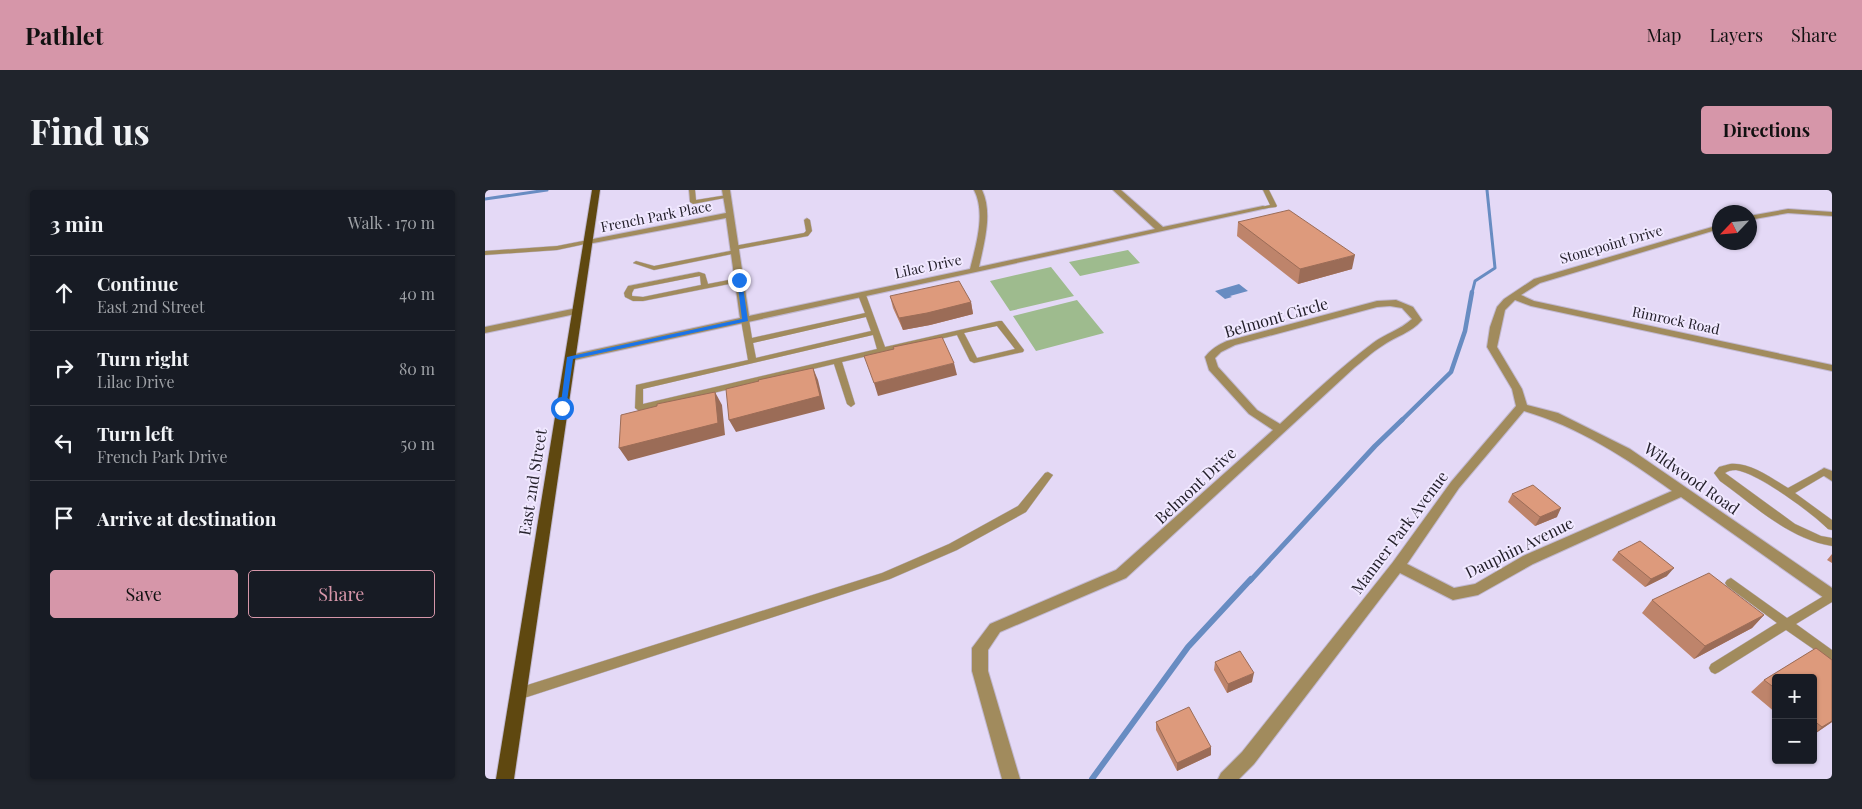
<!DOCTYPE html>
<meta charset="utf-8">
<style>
:root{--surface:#171b24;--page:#20242c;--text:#f1f3f6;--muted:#9ea1a6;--line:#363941;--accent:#d696a9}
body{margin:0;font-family:"Playfair Display",serif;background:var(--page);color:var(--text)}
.controls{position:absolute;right:15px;bottom:15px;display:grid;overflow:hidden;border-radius:5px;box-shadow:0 1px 4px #0004}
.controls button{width:45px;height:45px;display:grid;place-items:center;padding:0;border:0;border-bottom:1px solid var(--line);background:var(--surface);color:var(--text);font:25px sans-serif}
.compass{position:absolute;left:1227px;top:15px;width:45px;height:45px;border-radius:50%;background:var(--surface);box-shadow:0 1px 4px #0004;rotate:244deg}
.stop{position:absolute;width:15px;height:15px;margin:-11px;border:4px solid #1a73e8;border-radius:50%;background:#fff}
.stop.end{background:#1a73e8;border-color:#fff;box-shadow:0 1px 5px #0008}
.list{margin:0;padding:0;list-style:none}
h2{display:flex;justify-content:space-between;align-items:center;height:65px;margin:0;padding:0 20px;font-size:21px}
h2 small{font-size:16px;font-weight:400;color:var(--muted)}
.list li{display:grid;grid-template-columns:32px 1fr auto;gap:15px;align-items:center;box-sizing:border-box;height:75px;padding:0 20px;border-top:1px solid var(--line)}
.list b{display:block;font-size:19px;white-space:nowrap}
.list p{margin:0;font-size:16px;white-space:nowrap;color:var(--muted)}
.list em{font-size:16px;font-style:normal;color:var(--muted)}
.actions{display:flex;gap:10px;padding:15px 20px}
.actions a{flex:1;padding:11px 0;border:1px solid var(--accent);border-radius:5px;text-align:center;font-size:18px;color:var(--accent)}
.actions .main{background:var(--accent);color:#111}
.icon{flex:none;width:28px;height:28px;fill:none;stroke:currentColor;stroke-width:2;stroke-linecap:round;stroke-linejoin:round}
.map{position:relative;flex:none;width:1347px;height:589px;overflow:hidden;border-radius:5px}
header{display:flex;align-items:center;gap:30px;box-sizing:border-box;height:70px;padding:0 25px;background:var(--accent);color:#111}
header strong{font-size:24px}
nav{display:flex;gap:28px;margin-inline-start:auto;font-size:18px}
.intro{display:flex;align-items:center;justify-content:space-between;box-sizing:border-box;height:120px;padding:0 30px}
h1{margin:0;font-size:35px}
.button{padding:12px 22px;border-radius:5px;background:var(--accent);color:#111;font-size:18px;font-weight:700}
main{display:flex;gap:30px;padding:0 30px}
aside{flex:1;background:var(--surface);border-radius:5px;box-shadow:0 1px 4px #0004}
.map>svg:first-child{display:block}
</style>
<header>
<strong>Pathlet</strong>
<nav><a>Map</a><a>Layers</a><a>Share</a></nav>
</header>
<div class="intro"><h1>Find us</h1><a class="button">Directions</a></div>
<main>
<aside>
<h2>3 min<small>Walk · 170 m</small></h2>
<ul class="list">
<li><svg class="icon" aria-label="ahead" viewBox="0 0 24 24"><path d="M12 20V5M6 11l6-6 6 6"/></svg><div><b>Continue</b><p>East 2nd Street</p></div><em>40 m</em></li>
<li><svg class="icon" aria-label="right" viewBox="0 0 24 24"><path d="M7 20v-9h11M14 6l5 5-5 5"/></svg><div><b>Turn right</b><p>Lilac Drive</p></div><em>80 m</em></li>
<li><svg class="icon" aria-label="left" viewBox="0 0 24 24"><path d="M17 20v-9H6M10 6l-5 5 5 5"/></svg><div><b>Turn left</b><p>French Park Drive</p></div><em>50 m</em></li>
<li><svg class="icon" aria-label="arrive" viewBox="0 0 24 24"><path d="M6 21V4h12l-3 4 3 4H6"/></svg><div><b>Arrive at destination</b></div></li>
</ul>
<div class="actions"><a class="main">Save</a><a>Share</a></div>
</aside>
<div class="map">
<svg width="1347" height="589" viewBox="0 0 1347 589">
<rect width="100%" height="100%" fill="#e4d9f6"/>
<path fill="#9ebb8e" d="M643,60L655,73L595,86L584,72Z
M566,77L589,106L525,121L505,91Z
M592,110L619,143L551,161L528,126Z"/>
<path fill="#688cc2" d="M754,94L763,101L745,106L747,107L740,109L730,101Z"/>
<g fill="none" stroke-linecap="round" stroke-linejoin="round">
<path stroke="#688cc2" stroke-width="3" d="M0,9L62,0
M987,103L990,91L1010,78L1002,0"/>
<path stroke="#688cc2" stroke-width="4.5" d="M916,231L966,182L980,141L987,102"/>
<path stroke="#688cc2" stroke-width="5" d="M765,391L890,256L917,230"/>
<path stroke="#688cc2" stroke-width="6" d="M607,589L703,457L766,389"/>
<defs>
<path id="service" d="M204,0H210L211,10L242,5L245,7L208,14L205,12Z
M778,0H784L792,16L791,17L776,19V17L785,15Z
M322,28L325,30L327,41L323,46L249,60L246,58L249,56L319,43L321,41L319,30Z
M103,50L105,51V53L72,60L0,65V61L72,56Z
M250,60L252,61V63L169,80L148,73L151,71L169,76Z
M214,82L220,84L223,94L254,88L258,90L254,92L158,111H148L140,107L139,103L143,96ZM215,86L216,95L158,107L147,106V103L149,99L154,98Z
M374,103L381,105L400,157L514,131H517L539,160L538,162L489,173L485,171L472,145L357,172L370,214L366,217L362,214L349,174L154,221L150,218L151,195L263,170L256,130L257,128H263L264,130L267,148L380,123L373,105ZM381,127L386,141L271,168L268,153ZM512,136L530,159L492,168L479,143ZM388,145L392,159L158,214V199Z
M1245,274C1265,272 1286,288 1303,298L1336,280H1342L1344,282L1342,284L1310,303L1347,330V340L1343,339C1327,323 1273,283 1251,280C1246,280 1243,281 1240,283L1310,334L1336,346L1347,348V356C1304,349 1270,316 1235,291L1229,283L1234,277Z
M563,282L568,285L541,322L472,360L405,389L33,510L28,508L27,504L28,500L33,498L397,383L464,354L533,316L560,283Z
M1246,388L1302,428L1347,401V412L1311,434L1347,460V472L1301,440L1234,482L1230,484L1226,482L1224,478L1226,474L1292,433L1242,396L1240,393L1242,390Z"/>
<path id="minor" d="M237,0H245L264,126L485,79C491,55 501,23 489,0H497C508,23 499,53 494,77L670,39L628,0H636L678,37L778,16L782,18L85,171L81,170L80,168L81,166L85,165L255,128L241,28L103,54L99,52L103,50L241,23Z
M1303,19L1347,22V26L1303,23L1264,30V26Z
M1234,35V39L1055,93L1036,105L1049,111L1347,175V181L1046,116L1030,110L1020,120L1012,157L1037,199L1042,215L1073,223L1145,259L1347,398V412L1342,410L1196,307L1048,374L993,405L968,410L915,383L769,574L754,589H733L736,583L757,562L908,372L966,292L1031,216L1027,199L1002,157L1005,137L1012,117L1019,109L1049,89ZM1039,221C1094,237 1141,268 1187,301L1038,366L990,394L969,398L922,374L974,298Z
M911,110L928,117L937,130C926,143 911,146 897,156C887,162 878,171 869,178L641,388L515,442L503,460V481L535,589H517L487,481V458L505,434L631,380L788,240L764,224L724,180L720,167C726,159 733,155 742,151L892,111ZM905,116L917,118L927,129C915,140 900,144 888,153C855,178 825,206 795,234L772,220L733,177L730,168L736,162L750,155L892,117Z
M92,118L97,121L95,123L0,143V137Z
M1339,278L1347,281V291L1333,282Z"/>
<path id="primary" d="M107,0H115L29,589H11Z"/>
</defs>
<use href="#service" stroke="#c1b8d1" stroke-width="1"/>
<use href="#minor" stroke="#c1b8d1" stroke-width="2"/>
<use href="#primary" stroke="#c1b8d1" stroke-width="2"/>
<use href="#service" fill="#a18b5d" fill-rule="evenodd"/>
<use href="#minor" fill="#a18b5d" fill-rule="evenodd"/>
<use href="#primary" fill="#5f4810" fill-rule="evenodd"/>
</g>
<path fill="#be846b" d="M753,32L867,79L813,94L752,46Z
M405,106L486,112L488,124L445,135L418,140L408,118Z
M1027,304L1072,327L1050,336L1023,312Z
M1133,362L1182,386L1160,397L1127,370Z
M1347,364V373L1342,370Z
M1167,410L1279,425L1267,438L1209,469L1157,423Z
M1331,458L1347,470V532L1328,545V488H1291V523L1266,502L1279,490Z
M730,472L767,492L742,503L729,480Z
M671,532L726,557V565L692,581L671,540Z"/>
<path fill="#9b6c57" d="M870,65L867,79L813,94L815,79Z
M486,112L488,124L445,135L418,140L414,128Z
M469,173L472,185L393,206L389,193Z
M328,178L333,190L340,219L251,242L244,230Z
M230,202L237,215L240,245L143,271L134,258Z
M1076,318L1072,327L1050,336L1055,327Z
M1189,378L1182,386L1160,397L1166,389Z
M1279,425L1267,438L1209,469L1220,456Z
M769,483L767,492L742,503L743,494Z
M1347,531V532L1328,545L1337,537Z
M726,557V565L692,581V573Z"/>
<path fill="#dd9a7c" stroke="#9b6c57" d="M804,20L870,65L815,79L753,32Z
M474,91L486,112L442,123L414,128L405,106Z
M457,147L469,173L389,193L379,166L409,159L408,157Z
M328,178L335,206L244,230L241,199L274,191L273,190Z
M230,202L233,233L134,258L136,225L172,216V214Z
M1048,295L1076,318L1055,327L1027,304Z
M1155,351L1189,378L1166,389L1133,362Z
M1224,383L1279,425L1220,456L1167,410Z
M1331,458L1347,470V531L1337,537L1328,530V488H1291V499L1279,490Z
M755,461L769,483L743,494L730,472Z
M704,517L726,557L692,573L671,532Z"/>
<path fill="#1a73e8" d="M252,89L257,90L263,131L88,169L81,218L75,220L82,167L257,129Z"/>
<g text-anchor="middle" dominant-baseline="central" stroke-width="4" stroke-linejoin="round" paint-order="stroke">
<g font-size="14" fill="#24202b" stroke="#f0e8ff">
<text transform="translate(171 26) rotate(-11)">French Park Place</text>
<text transform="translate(1126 54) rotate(-16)">Stonepoint Drive</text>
<text transform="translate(443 76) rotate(-12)">Lilac Drive</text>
<text transform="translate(1191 130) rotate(12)">Rimrock Road</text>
</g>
<g font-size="16" fill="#24202b" stroke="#f0e8ff">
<text transform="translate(791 127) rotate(-16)">Belmont Circle</text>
<text transform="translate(1207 288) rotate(35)">Wildwood Road</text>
<text transform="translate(47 292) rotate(-81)">East 2nd Street</text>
<text transform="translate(710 295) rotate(-43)">Belmont Drive</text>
<text transform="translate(914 342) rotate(-53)">Manner Park Avenue</text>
<text transform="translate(1034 357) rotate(-26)">Dauphin Avenue</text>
</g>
</g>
</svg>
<div class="controls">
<button>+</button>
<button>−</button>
</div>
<svg class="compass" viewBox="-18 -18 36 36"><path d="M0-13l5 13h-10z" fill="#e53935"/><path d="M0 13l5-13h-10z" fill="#9ea1a6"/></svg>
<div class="stop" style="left:77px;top:218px"></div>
<div class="stop end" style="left:254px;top:90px"></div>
</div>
</main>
